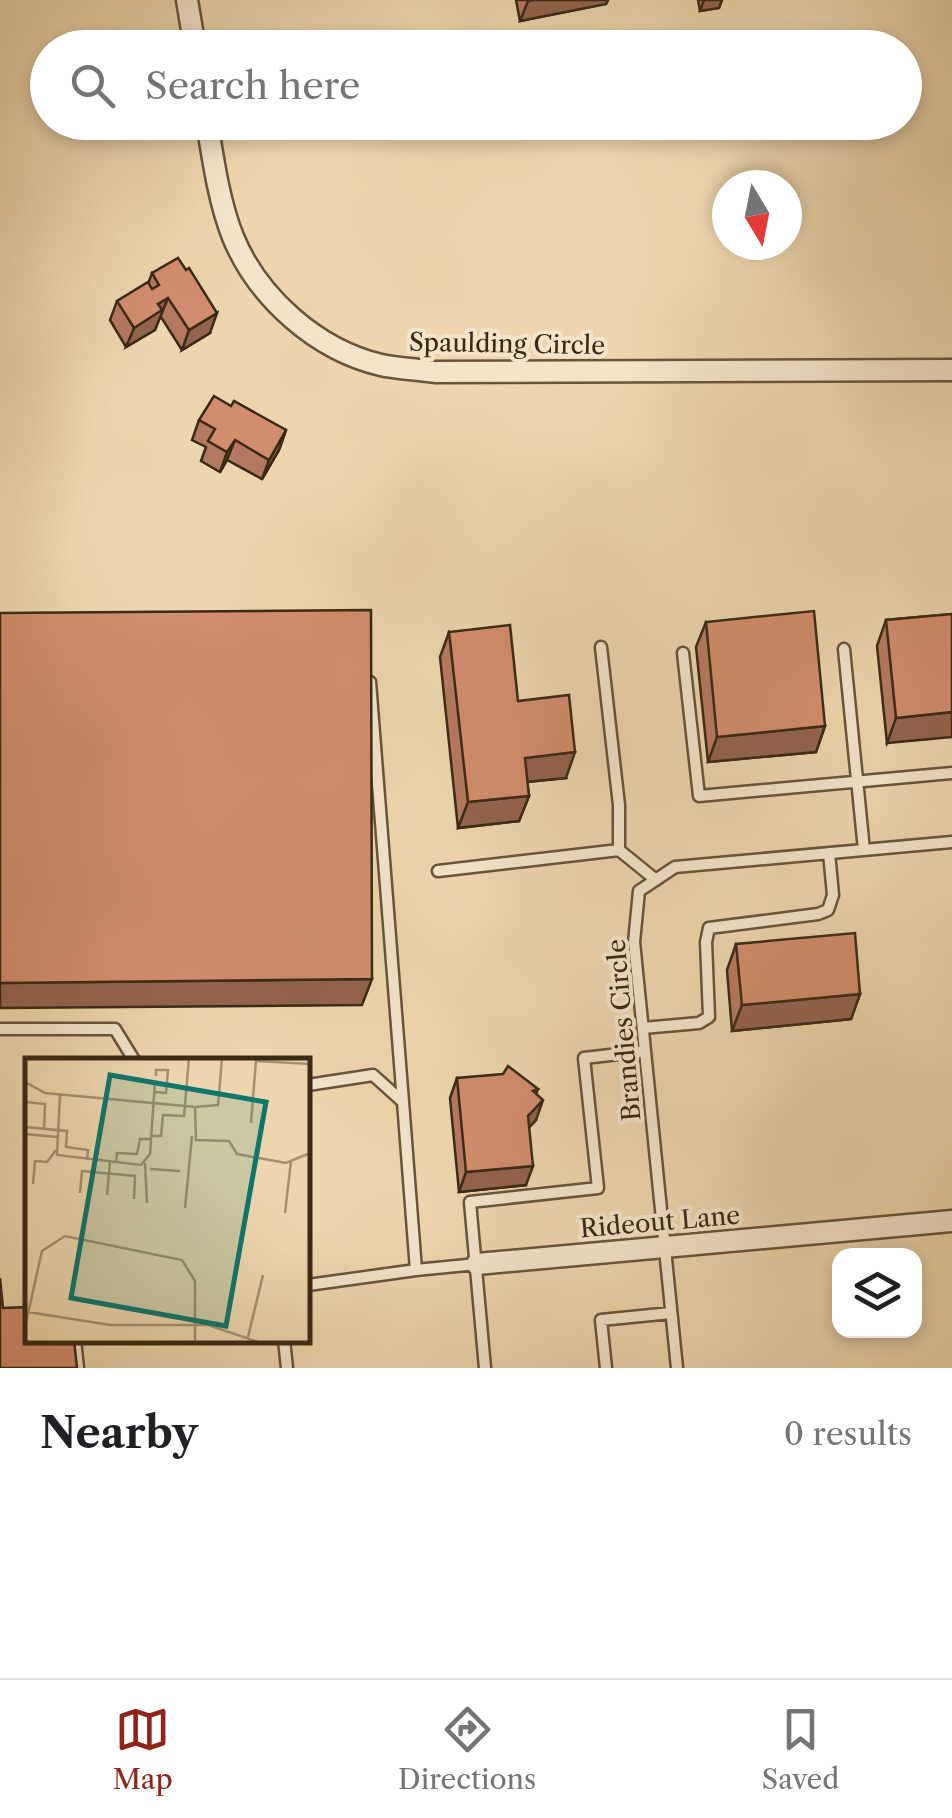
<!DOCTYPE html>
<style>
:root{--surface:#fff;--page:#f6f6f6;--text:#202124;--muted:#757577;--line:#e0e0e0;--accent:#8f2418}
body{margin:0;font-family:"Libre Caslon Text",serif;background:var(--page);color:var(--text)}
.controls{position:absolute;right:30px;bottom:30px;display:grid;overflow:hidden;border-radius:20px;box-shadow:0 5px 15px #0003}
.controls button{width:90px;height:90px;display:grid;place-items:center;padding:0;border:0;border-bottom:2px solid var(--line);background:var(--surface);color:var(--text);font:50px sans-serif}
.compass{position:absolute;left:712px;top:170px;width:90px;height:90px;border-radius:50%;background:var(--surface);box-shadow:0 5px 15px #0003;rotate:170deg}
.list{margin:0;padding:0;list-style:none}
h2{display:flex;justify-content:space-between;align-items:center;height:130px;margin:0;padding:0 40px;font-size:42px}
h2 small{font-size:32px;font-weight:400;color:var(--muted)}
.icon{flex:none;width:55px;height:55px;fill:none;stroke:currentColor;stroke-width:2;stroke-linecap:round;stroke-linejoin:round}
.map{position:relative;flex:none;width:952px;height:1368px;overflow:hidden}
.search{position:absolute;background:var(--surface);box-shadow:0 5px 15px #0003;left:30px;right:30px;top:30px;height:110px;display:flex;align-items:center;gap:25px;box-sizing:border-box;padding:0 35px;border-radius:55px;color:var(--muted);font-size:38px}
.sheet{height:310px;background:var(--surface)}
nav{display:flex;justify-content:space-around;align-items:center;box-sizing:border-box;height:140px;border-top:2px solid var(--line);background:var(--surface);font-size:28px;color:var(--muted)}
nav a{display:grid;justify-items:center;gap:5px}
nav .on{color:var(--accent)}
.map>svg:first-child{display:block}
</style>
<div class="map">
<svg width="952" height="1368" viewBox="0 0 952 1368">
<rect width="100%" height="100%" fill="#edd6ad"/>
<filter id="stains"><feTurbulence type="fractalNoise" baseFrequency=".002" numOctaves="4"/><feColorMatrix values="0 0 0 0 .2 0 0 0 0 .09 0 0 0 0 .02 0 0 0 .5 -.17"/></filter>
<radialGradient id="worn" r=".72"><stop offset=".6" stop-color="#630" stop-opacity="0"/><stop offset="1" stop-color="#630" stop-opacity=".3"/></radialGradient>
<g fill="none" stroke-linecap="round" stroke-linejoin="round">
<defs>
<path id="service" d="M601,647L619,805V850L656,880
M844,649L864,850
M683,653L699,796L952,773
M370,682L403,1102
M438,871L619,850
M643,1028L699,1023L709,1017L706,942L709,928L818,914L828,910L833,895L829,853
M0,1029H115L134,1060
M308,1085L373,1075L403,1102L416,1270L477,1264
M308,1285L416,1270
M75,1340L78,1368
M284,1340L287,1368
M485,1368L470,1202L598,1188L584,1058L645,1051
M606,1368L601,1320L671,1313
M677,1368L634,942L639,891L675,867L952,842"/>
<path id="minor" d="M187,0L195,48
M207,122C213,159 219,202 233,237C258,298 317,350 381,365C399,369 418,369 435,372L952,370
M477,1264L952,1221"/>
</defs>
<use href="#service" stroke="#67553a" stroke-width="15"/>
<use href="#minor" stroke="#67553a" stroke-width="25"/>
<use href="#service" stroke="#f3e4ca" stroke-width="10"/>
<use href="#minor" stroke="#f3e4ca" stroke-width="20"/>
</g>
<path fill="#b5795f" stroke="#3a2a14" stroke-width="2.5" d="M516,0H608L606,4L520,21Z
M698,0H722L719,8L700,11Z
M152,273L210,333L182,350L161,317L159,319L155,330L126,347L110,320L117,301L148,284Z
M231,406L286,430L279,450L262,479L227,460L220,472L201,461L206,447L192,440L199,420Z
M952,614L887,743L877,646L886,620Z
M706,622L825,726L816,752L708,762L696,647Z
M449,632L566,778L527,782L529,796L519,821L458,828L440,657Z
M736,944L860,994L851,1019L732,1031L727,970Z
M457,1078L538,1089L536,1094V1120L529,1127L526,1185L459,1192L450,1098Z"/>
<path fill="#93634d" stroke="#3a2a14" stroke-width="2.5" d="M534,0H608L606,4L520,21L528,1Z
M704,0H722L719,8L700,11Z
M168,298L155,330L126,347L134,328L158,304Z
M217,313L210,333L182,350L189,330Z
M286,430L279,450L262,479L269,460Z
M235,440L227,460L220,472L227,452Z
M952,712V737L887,743L896,718Z
M825,726L816,752L708,762L717,737Z
M575,752L566,778L515,783L525,758Z
M529,796L519,821L458,828L468,802Z
M372,979L362,1005L0,1008V983Z
M860,994L851,1019L732,1031L742,1005Z
M543,1100L536,1120L521,1136L528,1116Z
M533,1166L526,1185L459,1192L466,1172Z"/>
<path fill="#d28d6e" stroke="#3a2a14" stroke-width="2.5" d="M178,258L186,270L189,268L217,313L189,330L168,298L158,304L162,310L134,328L117,301L148,282L152,289L159,285L152,273Z
M214,396L231,406L234,401L286,430L269,460L235,440L227,452L208,441L215,429L199,420Z
M371,610L372,979L0,983V613Z
M814,611L825,726L717,737L706,622Z
M952,614V712L896,718L886,620Z
M510,625L518,701L569,695L575,752L525,758L529,796L468,802L449,632Z
M855,933L860,994L742,1005L736,944Z
M508,1066L538,1089L533,1091L543,1100L528,1116L533,1166L466,1172L457,1078L503,1074Z
M0,1278L3,1308L28,1307V1340H74L77,1368H0Z"/>
<g text-anchor="middle" dominant-baseline="central" stroke-width="8" stroke-linejoin="round" paint-order="stroke">
<g font-size="25" fill="#3a2a14" stroke="#f3e4ca">
<text transform="translate(507 344) rotate(1)">Spaulding Circle</text>
<text transform="translate(624 1030) rotate(-95)">Brandies Circle</text>
<text transform="translate(660 1222) rotate(-5)">Rideout Lane</text>
</g>
</g>
<g transform="translate(25 1058)">
<rect width="285" height="285" fill="#edd6ad"/>
<path fill="none" stroke="#a59170" stroke-width="2.5" d="M0,24L20,35L170,49L171,82L204,83L212,96L261,105L285,95M130,34L141,35L143,12H131V18M35,37L32,97L116,107L125,96L130,23M1,44L20,46L19,71M170,49L193,47L197,0M226,65L231,3L285,6V0M0,69L42,73L41,89L63,92L62,102M0,76L32,79M126,78H136L138,57L159,58L164,0M91,105L92,95L112,96L115,81H126M120,105L122,145M125,111L155,113M8,126L10,103L22,104L31,92M55,135L57,113L110,118L109,141M82,137L85,104M160,150L167,78M260,155L266,103M3,254L85,267H183L236,285M0,269L17,193L40,178L157,202L170,223V285M223,279L238,217"/>
<path fill="#0f766e" fill-opacity="0.15" stroke="#0f766e" stroke-width="5" d="M85,17L241,44L201,268L46,240Z"/>
<rect width="285" height="285" fill="none" stroke="#3a2a14" stroke-width="5"/>
</g>
<rect width="100%" height="100%" filter="url(#stains)"/>
<rect width="100%" height="100%" fill="url(#worn)"/>
</svg>
<div class="controls">
<button><svg class="icon" aria-label="layers" viewBox="0 0 24 24"><path d="M12 4l9 5-9 5-9-5zM3 14l9 5 9-5"/></svg></button>
</div>
<svg class="compass" viewBox="-18 -18 36 36"><path d="M0-13l5 13h-10z" fill="#e53935"/><path d="M0 13l5-13h-10z" fill="#757577"/></svg>
<div class="search"><svg class="icon" aria-label="search" viewBox="0 0 24 24"><circle cx="10" cy="10" r="6"/><path d="M15 15l6 6"/></svg>Search here</div>
</div>
<section class="sheet">
<h2>Nearby<small>0 results</small></h2>
<ul class="list">
</ul>
</section>
<nav>
<a class="on"><svg class="icon" aria-label="map" viewBox="0 0 24 24"><path d="M3 6l6-2 6 2 6-2v14l-6 2-6-2-6 2zM9 4v14M15 6v14"/></svg>Map</a>
<a><svg class="icon" aria-label="directions" viewBox="0 0 24 24"><path d="M12 3l9 9-9 9-9-9zM9 14v-3h6M13 9l2 2-2 2"/></svg>Directions</a>
<a><svg class="icon" aria-label="saved" viewBox="0 0 24 24"><path d="M7 4h10v16l-5-4-5 4z"/></svg>Saved</a>
</nav>
